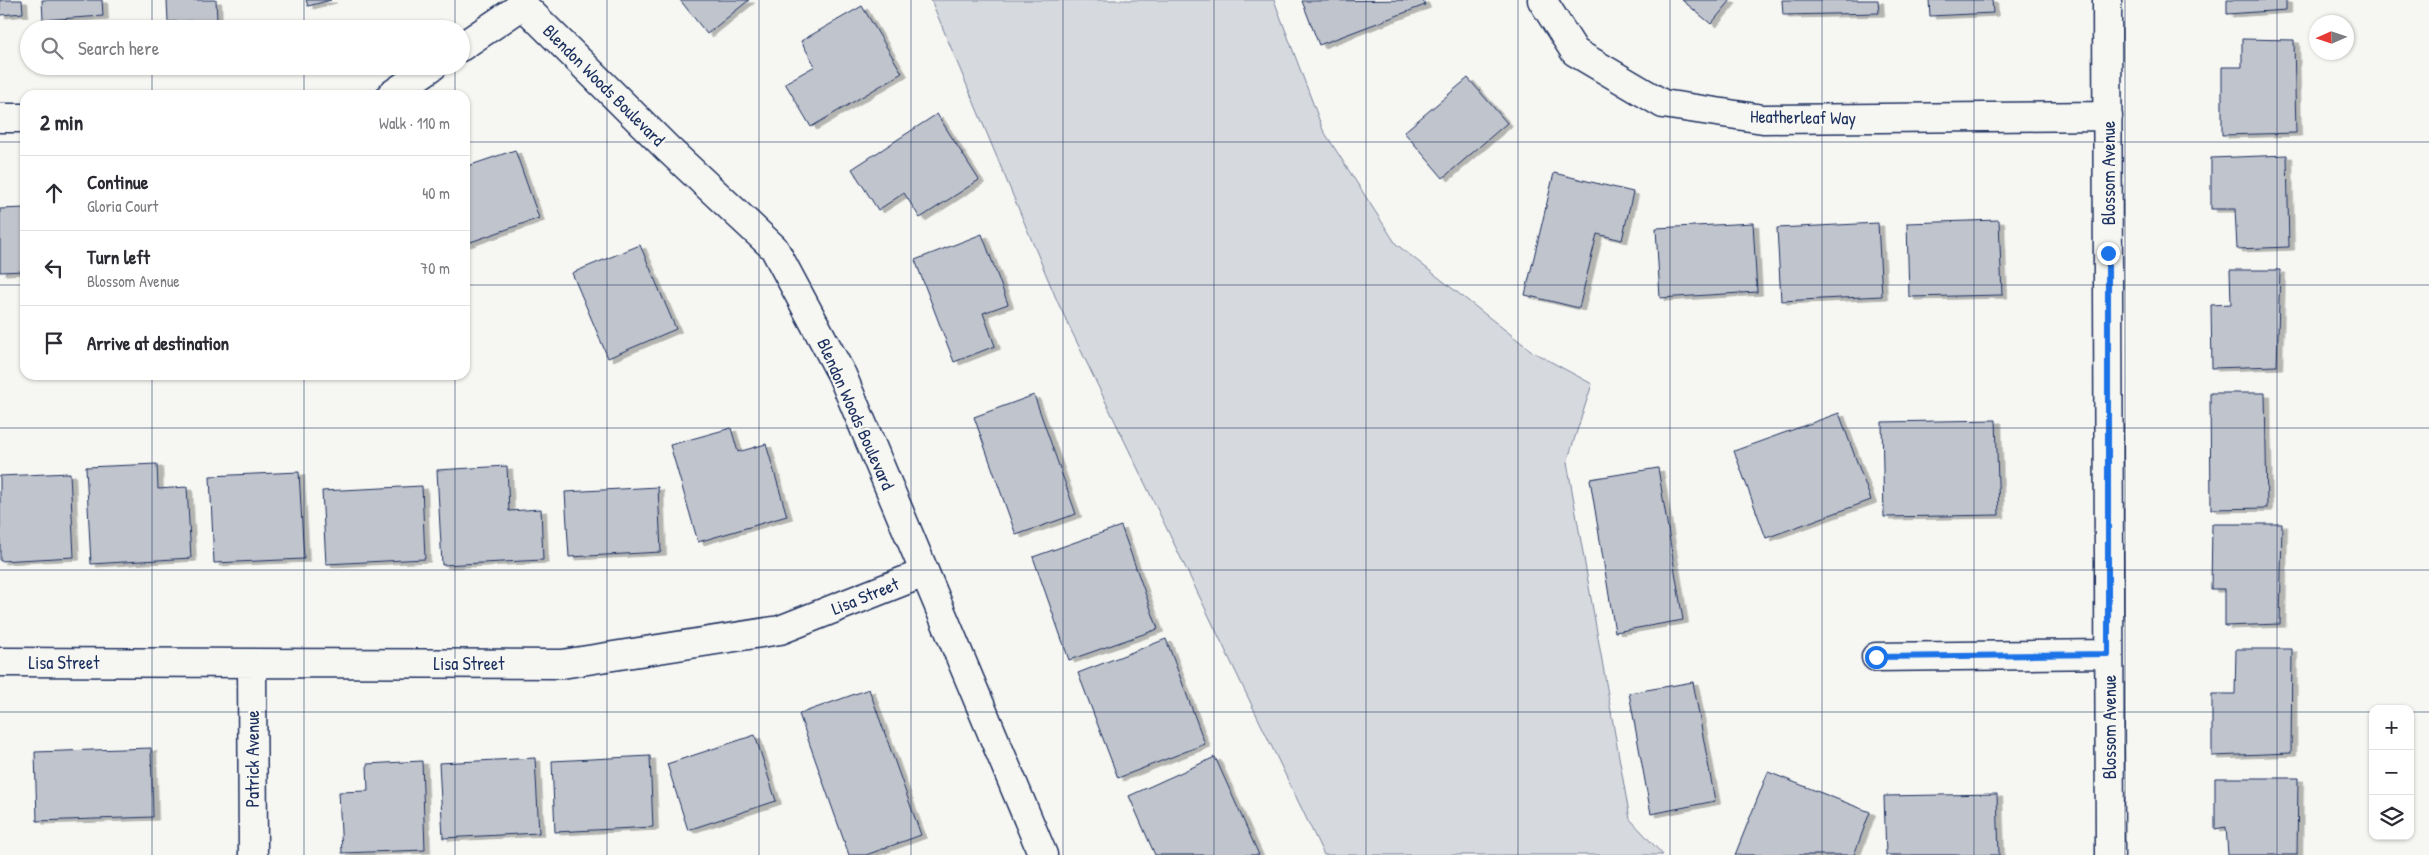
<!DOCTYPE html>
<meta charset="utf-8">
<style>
:root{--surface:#fff;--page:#f7f7f7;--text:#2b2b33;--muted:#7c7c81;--line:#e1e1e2}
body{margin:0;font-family:"Patrick Hand",sans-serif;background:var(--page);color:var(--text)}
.controls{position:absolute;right:15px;bottom:15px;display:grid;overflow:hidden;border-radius:10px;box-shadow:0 1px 4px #0004}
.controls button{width:45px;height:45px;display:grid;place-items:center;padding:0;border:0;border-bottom:1px solid var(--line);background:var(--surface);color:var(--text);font:25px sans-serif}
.compass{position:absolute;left:2309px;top:15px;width:45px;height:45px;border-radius:50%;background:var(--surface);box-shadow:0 1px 4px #0004;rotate:267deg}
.stop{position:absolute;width:15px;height:15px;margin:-11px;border:4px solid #1a73e8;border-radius:50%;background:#fff}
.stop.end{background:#1a73e8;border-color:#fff;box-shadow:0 1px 5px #0008}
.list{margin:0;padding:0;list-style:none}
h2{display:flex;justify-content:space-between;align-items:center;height:65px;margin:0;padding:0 20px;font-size:21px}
h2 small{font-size:16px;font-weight:400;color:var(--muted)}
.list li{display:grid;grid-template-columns:32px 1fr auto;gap:15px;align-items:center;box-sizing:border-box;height:75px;padding:0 20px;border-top:1px solid var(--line)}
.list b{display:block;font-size:19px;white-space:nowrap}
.list p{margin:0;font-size:16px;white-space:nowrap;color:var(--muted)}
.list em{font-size:16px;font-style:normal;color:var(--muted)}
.icon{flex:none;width:28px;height:28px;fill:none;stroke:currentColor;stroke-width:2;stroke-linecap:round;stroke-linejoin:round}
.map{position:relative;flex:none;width:2429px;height:855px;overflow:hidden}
.search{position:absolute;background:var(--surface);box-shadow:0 1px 4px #0004;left:20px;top:20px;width:450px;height:55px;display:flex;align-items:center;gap:12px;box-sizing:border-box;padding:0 18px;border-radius:28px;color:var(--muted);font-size:19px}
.panel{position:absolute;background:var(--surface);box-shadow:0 1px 4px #0004;left:20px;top:90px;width:450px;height:290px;border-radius:15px}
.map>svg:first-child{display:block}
</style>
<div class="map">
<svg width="2429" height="855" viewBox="0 0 2429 855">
<defs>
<filter id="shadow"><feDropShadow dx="5.5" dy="3" stdDeviation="0" flood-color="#0004"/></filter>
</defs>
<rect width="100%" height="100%" fill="#f6f6f2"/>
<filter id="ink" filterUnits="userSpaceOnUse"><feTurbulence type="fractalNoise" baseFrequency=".02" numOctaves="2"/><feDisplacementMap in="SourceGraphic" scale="10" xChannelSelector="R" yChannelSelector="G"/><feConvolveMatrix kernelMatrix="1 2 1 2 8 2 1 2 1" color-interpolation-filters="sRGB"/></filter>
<g filter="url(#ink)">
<path fill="#d6d9dd" stroke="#78849e" d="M931,0H1274L1323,130L1396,244L1533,352L1592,384L1567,462L1630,819L1663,855H1324L1058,303Z"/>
<path fill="#c0c4cd" stroke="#1b2f5e" filter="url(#shadow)" d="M0,0H22L23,13L0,15Z
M42,0H102L103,16L43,20Z
M167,0H216L217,20L168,22Z
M306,0H331L308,6Z
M680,0H749L707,34Z
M1423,0L1425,5L1319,45L1302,1Z
M1682,0H1731L1711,24Z
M1782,0H1878L1879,13L1783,15Z
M1929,0H1992L1993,13L1930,16Z
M2227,0H2286V10L2227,14Z
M862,6L902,73L811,127L785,83L815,66L801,41Z
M2242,39L2294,40L2296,133L2222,135V67H2242Z
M1468,78L1507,123L1443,178L1404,132Z
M937,114L979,180L920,218L904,193L878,210L852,169Z
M515,150L539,218L465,244V167Z
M2287,155L2289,247L2237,249L2235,209H2211V158Z
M1554,173L1633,192L1622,240L1597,234L1579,308L1525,295Z
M25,208V271L0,272V209Z
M1999,220L2002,295L1909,297L1907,223Z
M1753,223L1757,292L1660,298L1656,228Z
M1878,223L1882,296L1781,301L1777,228Z
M982,234L1008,304L983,313L995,346L954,362L915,260Z
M640,245L676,329L608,358L572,273Z
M2230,270H2280L2277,366L2212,368L2211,305L2231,304Z
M2210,393H2265L2267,508L2211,509Z
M1034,395L1076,514L1016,535L974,417Z
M1839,413L1871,500L1766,538L1734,451Z
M1996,420L1999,515L1884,517L1882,422Z
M731,428L738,452L766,444L787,516L698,542L670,445Z
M157,464L158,489L187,487L191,558L91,564L86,467Z
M507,466L509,511L541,509L543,560L442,565L437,470Z
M1658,468L1683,620L1615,632L1590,479Z
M299,472L304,559L214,563L210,476Z
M70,473L74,557L0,561V476Z
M422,486L425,559L326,564L322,491Z
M658,487L661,552L569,557L565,492Z
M2212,524H2282L2280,624L2225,626V589H2211Z
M1121,526L1158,629L1069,660L1033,557Z
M1166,639L1205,744L1118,778L1078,673Z
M2236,649H2292L2291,753L2212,756V694H2235Z
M1693,682L1715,801L1651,814L1629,693Z
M869,689L921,835L866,855H849L799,714Z
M755,735L776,801L688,830L667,764Z
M151,748L153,817L37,821L35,752Z
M650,756L653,827L555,832L552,761Z
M1215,757L1259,855H1155L1129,796Z
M535,758L539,833L443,838L439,763Z
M422,761L425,850L342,853L339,792L368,791L367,764Z
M1768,772L1870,812L1854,855H1735Z
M2215,778H2298L2297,855H2228L2226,827L2215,829Z
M1997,794L1999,855H1886L1884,796Z"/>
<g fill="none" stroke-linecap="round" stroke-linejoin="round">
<defs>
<path id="minor" d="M521,0L523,5L668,149L774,248L842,375L1043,855
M1542,0L1575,52L1663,104L1763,119L2108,116
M2107,0L2110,855
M461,47L523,5
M391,95L433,66
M0,118H25
M1876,657L2108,654
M0,662L562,664L780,630L924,573
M252,663L253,855"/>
</defs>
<use href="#minor" stroke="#1b2f5e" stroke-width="31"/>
<use href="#minor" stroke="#f6f6f2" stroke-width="28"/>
</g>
</g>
<g fill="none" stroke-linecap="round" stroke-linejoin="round" filter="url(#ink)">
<path stroke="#1a73e8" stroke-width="6" d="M1876,657L2108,654V253"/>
</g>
<path fill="none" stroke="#1b2f5e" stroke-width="1" stroke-opacity="0.55" d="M152,0V29M304,0V29M455,0V29M607,0V855M759,0V855M911,0V855M1063,0V855M1214,0V855M1366,0V855M1518,0V855M1670,0V855M1822,0V855M1974,0V855M2125,0V855M2277,0V855M152,66V95M304,66V95M455,66V95M0,142H25M465,142H2429M0,285H25M465,285H2429M152,375V855M304,375V855M455,375V855M0,428H2429M0,570H2429M0,712H2373M2410,712H2429"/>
<g text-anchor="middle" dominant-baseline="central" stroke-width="4.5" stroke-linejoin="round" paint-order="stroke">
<g font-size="18" fill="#1b2f5e" stroke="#f6f6f2">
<text transform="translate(604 85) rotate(45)">Blendon Woods Boulevard</text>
<text transform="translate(1803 117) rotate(1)">Heatherleaf Way</text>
<text transform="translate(2108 173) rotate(-90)">Blossom Avenue</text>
<text transform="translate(856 414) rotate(66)">Blendon Woods Boulevard</text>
<text transform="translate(865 596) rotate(-22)">Lisa Street</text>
<text x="64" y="662">Lisa Street</text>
<text x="469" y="663">Lisa Street</text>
<text transform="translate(2109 727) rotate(-90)">Blossom Avenue</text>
<text transform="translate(252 759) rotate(-90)">Patrick Avenue</text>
</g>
</g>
</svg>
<div class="controls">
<button>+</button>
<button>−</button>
<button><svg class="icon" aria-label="layers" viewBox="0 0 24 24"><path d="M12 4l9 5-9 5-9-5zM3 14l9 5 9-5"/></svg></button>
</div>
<svg class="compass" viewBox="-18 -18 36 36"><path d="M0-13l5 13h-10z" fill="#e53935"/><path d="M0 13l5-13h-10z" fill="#7c7c81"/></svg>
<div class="stop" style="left:1876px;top:657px"></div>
<div class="stop end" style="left:2108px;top:253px"></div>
<div class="search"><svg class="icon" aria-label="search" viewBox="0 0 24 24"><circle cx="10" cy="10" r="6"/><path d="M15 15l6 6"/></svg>Search here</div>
<section class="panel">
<h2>2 min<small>Walk · 110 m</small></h2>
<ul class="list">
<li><svg class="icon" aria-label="ahead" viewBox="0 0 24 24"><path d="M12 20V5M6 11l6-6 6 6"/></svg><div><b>Continue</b><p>Gloria Court</p></div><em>40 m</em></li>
<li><svg class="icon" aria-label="left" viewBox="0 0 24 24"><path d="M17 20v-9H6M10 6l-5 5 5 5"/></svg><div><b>Turn left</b><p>Blossom Avenue</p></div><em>70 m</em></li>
<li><svg class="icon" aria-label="arrive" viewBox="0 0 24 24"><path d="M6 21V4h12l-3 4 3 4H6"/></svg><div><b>Arrive at destination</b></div></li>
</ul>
</section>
</div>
